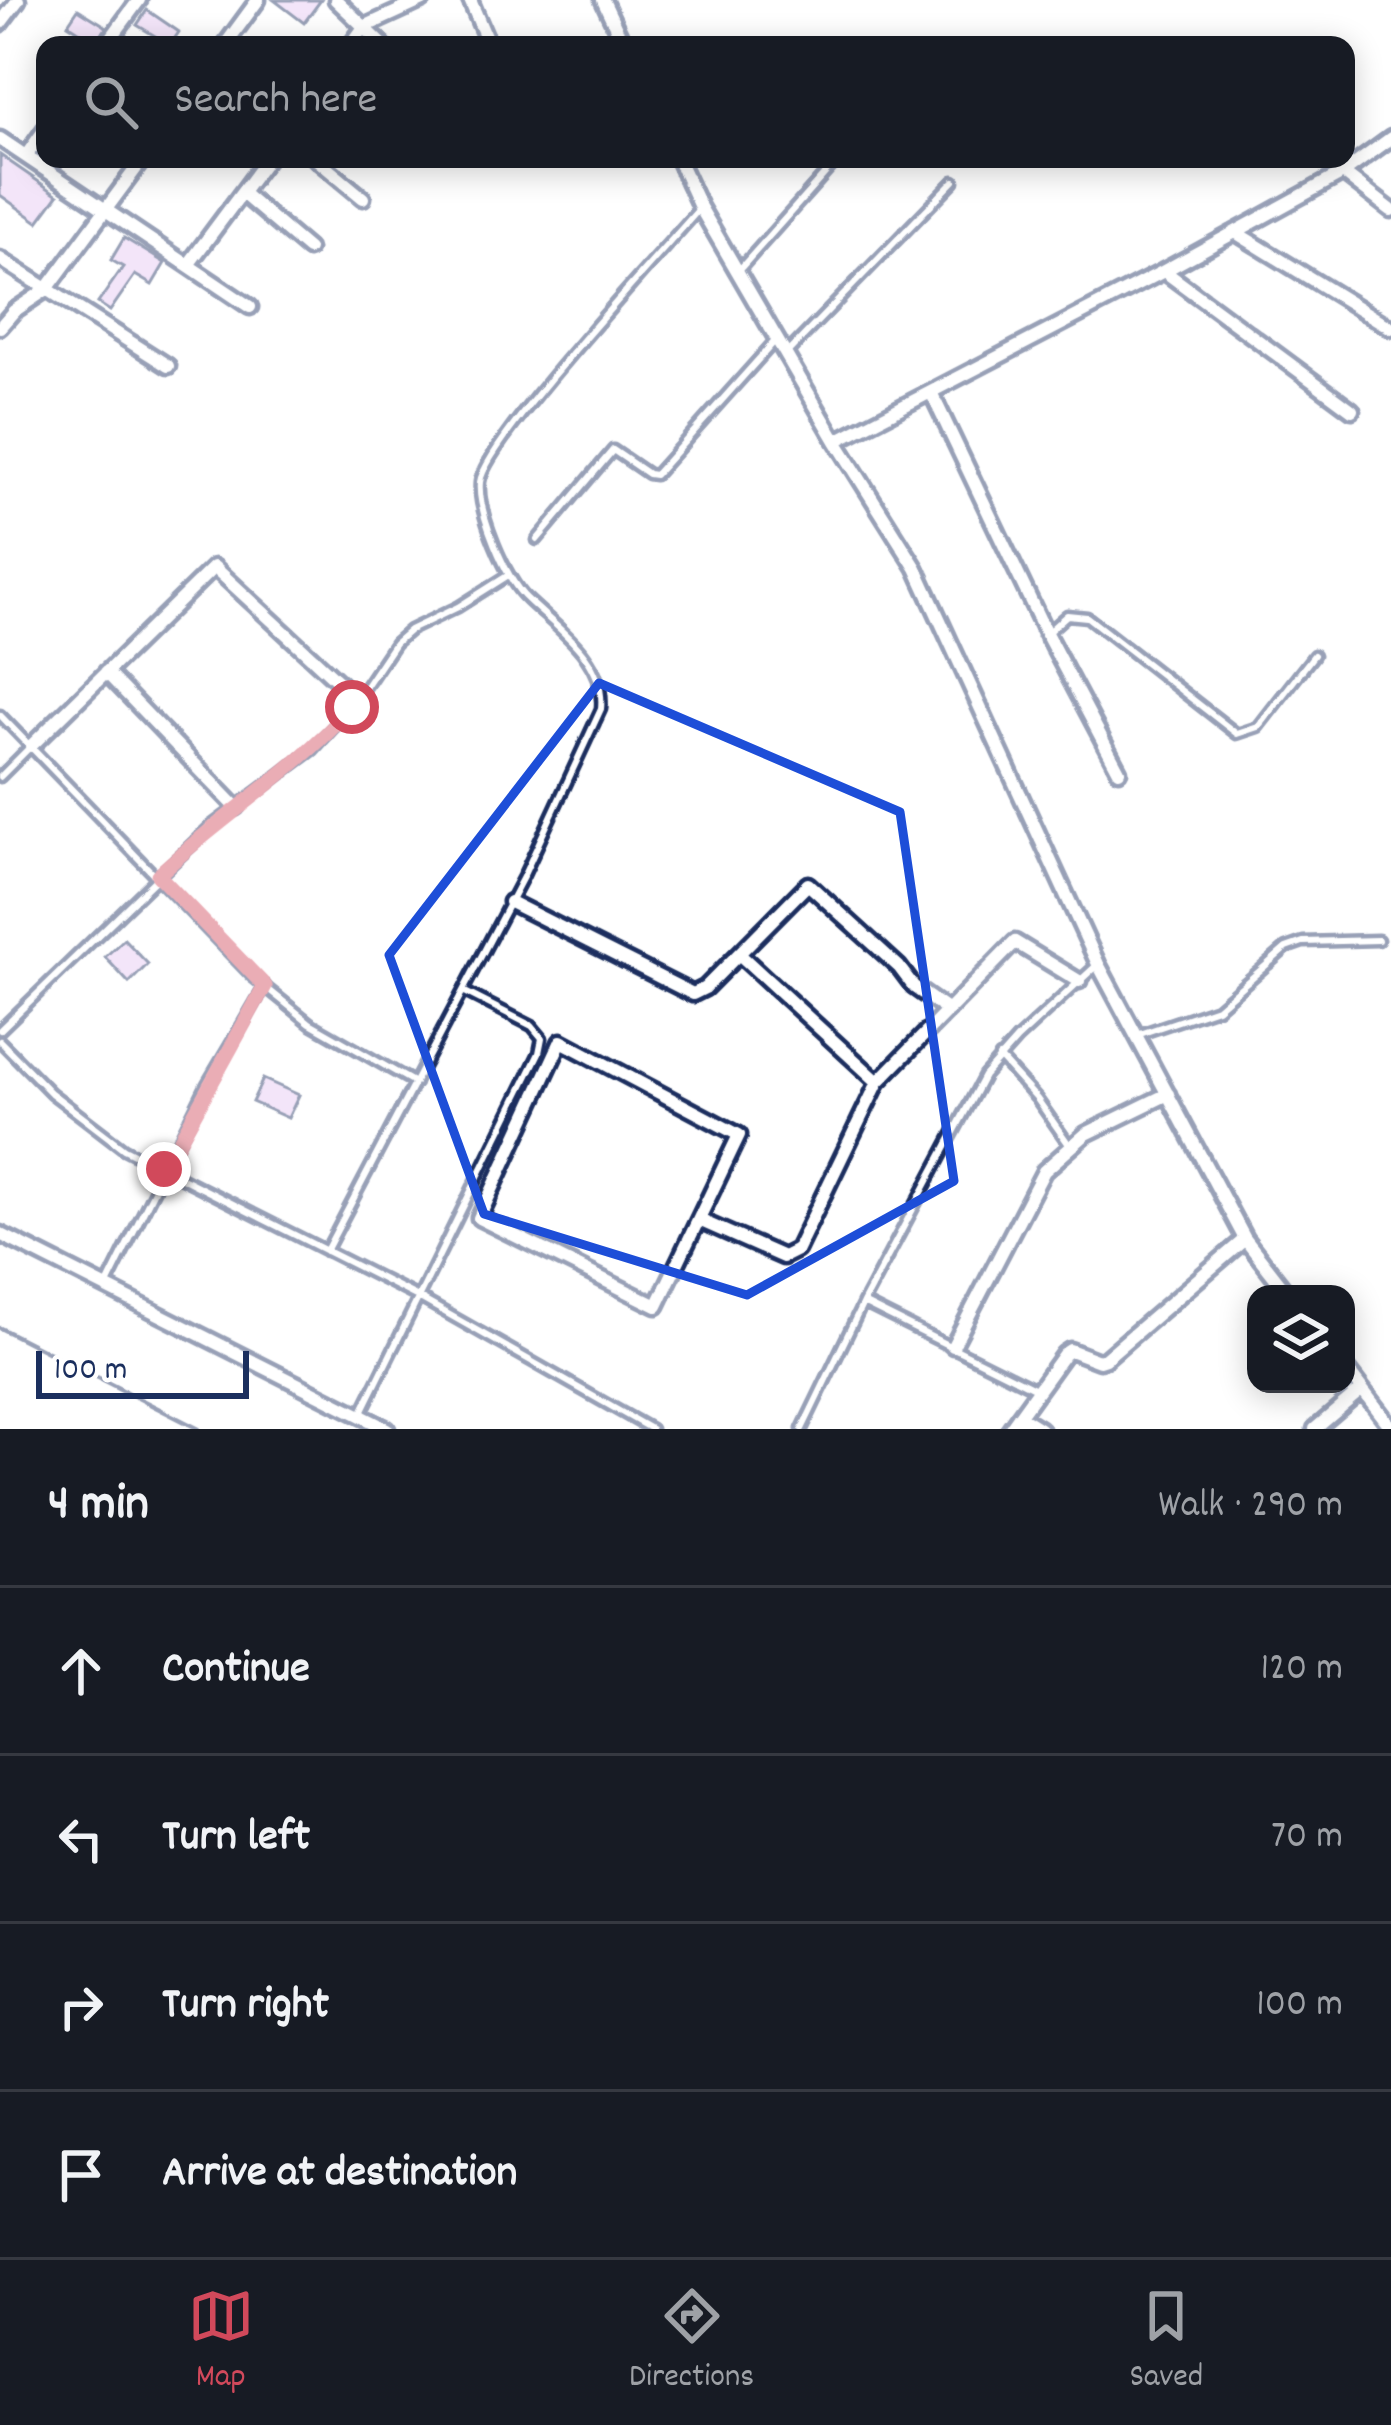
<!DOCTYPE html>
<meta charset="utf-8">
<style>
:root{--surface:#171b24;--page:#20242c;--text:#f1f3f6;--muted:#9ea1a6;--line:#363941;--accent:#d1495b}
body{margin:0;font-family:Dekko,sans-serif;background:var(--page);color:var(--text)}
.controls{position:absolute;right:36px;bottom:36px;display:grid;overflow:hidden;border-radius:24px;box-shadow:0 6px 30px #0003}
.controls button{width:108px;height:108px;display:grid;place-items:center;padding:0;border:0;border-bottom:3px solid var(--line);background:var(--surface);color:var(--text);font:60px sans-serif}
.scale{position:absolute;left:36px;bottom:30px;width:213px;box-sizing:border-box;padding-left:12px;border:6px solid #1b2f5e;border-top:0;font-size:33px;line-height:42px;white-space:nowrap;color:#1b2f5e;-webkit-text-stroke:9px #fff;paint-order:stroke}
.stop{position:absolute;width:36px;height:36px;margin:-27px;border:9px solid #d1495b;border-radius:50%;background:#fff}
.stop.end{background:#d1495b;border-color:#fff;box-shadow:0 3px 12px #0008}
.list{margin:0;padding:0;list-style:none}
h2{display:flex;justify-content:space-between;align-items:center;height:156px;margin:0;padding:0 48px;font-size:51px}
h2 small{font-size:39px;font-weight:400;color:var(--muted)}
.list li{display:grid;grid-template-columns:78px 1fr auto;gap:36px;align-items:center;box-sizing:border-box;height:168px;padding:0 48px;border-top:3px solid var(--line)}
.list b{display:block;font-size:45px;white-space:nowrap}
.list em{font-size:39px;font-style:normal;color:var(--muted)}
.icon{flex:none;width:66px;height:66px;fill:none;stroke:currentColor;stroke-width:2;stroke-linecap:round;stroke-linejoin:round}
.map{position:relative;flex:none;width:1391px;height:1429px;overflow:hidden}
.search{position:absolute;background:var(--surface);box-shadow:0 6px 30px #0003;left:36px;right:36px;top:36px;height:132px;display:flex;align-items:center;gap:30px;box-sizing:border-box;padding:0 42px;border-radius:24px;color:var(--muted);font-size:45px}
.sheet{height:828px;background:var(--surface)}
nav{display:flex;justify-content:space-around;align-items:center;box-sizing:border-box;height:168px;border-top:3px solid var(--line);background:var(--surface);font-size:33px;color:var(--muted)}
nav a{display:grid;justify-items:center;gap:6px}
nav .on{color:var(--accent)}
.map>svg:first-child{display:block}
</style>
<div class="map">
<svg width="1391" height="1429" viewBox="0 0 1391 1429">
<rect width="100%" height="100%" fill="#fff"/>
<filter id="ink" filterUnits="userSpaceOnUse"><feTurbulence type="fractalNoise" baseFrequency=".00833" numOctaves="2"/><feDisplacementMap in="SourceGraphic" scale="24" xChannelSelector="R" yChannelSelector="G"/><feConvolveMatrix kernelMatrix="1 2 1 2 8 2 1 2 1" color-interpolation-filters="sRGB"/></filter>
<g filter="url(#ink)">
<path fill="#e5c5f2" stroke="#1b2f5e" stroke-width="3" d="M274,0H321L304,23Z
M78,9L107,27L96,42L68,24Z
M147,10L179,32L170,45L137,25Z
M0,155L58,195L38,222L0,195Z
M124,238L165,263L152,285L135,275L110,311L98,303L123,267L111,260Z
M124,939L148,964L129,983L105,957Z
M263,1079L299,1095L288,1118L252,1102Z"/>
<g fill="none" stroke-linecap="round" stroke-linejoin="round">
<defs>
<path id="service" d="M740,269L838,159
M788,352L954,181
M537,540L613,450L648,474L655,475L774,342
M1049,631L1067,615L1087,617L1237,734L1258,727L1314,655
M0,715L253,977L310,1023L415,1083
M0,777L31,746
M0,1030L211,826L313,750L352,707L395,643L410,630L458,607L507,576
M1140,1034L1217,1008L1286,948L1303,942L1378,940
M0,1041L51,1093L124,1149L418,1297L651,1429
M999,1057L1037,1099L1070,1146
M326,1251L523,877L601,709C606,660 558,629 527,599C506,580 477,511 480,482C485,442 662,252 699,209
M106,1287L207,1084L265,986
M863,1303L984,1076L1017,1039L1097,965
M361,1414L539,1053L542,1038L532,1026L463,991
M802,1429L863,1303L1038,1390"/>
<path id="minor" d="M336,0L383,45
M470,0L489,45
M603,0L624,45
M0,24L18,0
M106,45L139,0
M225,45L258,0
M351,45L364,27L423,0
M0,139L250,307
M26,156L45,129
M316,159L363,198
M678,159L700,207L836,441L916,568L1098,964L1245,1239L1288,1294
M1343,173L1391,210
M242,193L308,249
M1235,232L1391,328
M0,259L168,366
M188,265L267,159
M1164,271L1352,410
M0,327L14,311L47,289L143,159
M931,392L1046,633L1119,771
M836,441L1164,271L1343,173L1391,138
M106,672L236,807
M31,746L214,567L357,699
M510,902L693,994L705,988L808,884L899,967L914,987L948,1011
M739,954L878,1082
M561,1041L739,1135L657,1306L479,1218Z
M699,1220L783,1257L797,1250L878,1082L1015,942L1079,981
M0,1234L387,1429
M953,1346L1044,1171L1086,1134L1168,1094
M1346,1368L1391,1427
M1019,1416L1040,1429
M1010,1429L1064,1354L1070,1350L1099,1361L1105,1359L1245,1239
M1315,1429L1362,1389"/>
</defs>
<use href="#service" stroke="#1b2f5e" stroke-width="15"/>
<use href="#minor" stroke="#1b2f5e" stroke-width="21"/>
<use href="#service" stroke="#fff" stroke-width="6"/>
<use href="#minor" stroke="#fff" stroke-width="12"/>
<path stroke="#1b2f5e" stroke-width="4.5" d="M0,1328L199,1429"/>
</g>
</g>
<g fill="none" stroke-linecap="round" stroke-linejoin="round" filter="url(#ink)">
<path stroke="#d1495b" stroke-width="15" d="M164,1169L265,986L158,875C221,817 295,771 352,707"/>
</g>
<path d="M0 0H1391V1429H0ZM599,683L900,812L954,1181L747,1295L484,1214L389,955Z" fill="#fff" fill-opacity=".55" fill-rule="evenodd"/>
<path fill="none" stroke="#1d4ed8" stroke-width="9" stroke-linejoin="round" d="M599,683L900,812L954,1181L747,1295L484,1214L389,955Z"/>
</svg>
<div class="controls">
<button><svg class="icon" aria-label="layers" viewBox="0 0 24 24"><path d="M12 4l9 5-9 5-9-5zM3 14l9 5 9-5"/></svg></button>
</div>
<div class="scale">100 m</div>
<div class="stop" style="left:352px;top:707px"></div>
<div class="stop end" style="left:164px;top:1169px"></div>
<div class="search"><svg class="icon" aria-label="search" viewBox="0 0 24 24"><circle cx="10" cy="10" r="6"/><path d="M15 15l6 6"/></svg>Search here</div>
</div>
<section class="sheet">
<h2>4 min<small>Walk · 290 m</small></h2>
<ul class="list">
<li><svg class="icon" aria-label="ahead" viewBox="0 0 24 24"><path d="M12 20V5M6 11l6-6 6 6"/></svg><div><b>Continue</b></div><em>120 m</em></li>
<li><svg class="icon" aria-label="left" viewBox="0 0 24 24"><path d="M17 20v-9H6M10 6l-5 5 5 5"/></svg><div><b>Turn left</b></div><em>70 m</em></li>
<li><svg class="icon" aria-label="right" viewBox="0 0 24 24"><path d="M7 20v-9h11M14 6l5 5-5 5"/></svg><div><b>Turn right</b></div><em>100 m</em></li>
<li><svg class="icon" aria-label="arrive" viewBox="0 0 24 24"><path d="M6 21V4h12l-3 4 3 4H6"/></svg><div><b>Arrive at destination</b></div></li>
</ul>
</section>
<nav>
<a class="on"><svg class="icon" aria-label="map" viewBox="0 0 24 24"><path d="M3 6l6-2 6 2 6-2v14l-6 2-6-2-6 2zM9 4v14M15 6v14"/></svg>Map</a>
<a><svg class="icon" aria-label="directions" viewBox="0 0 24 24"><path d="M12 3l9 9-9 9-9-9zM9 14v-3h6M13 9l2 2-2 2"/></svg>Directions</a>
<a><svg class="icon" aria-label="saved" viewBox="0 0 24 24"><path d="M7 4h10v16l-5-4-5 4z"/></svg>Saved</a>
</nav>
